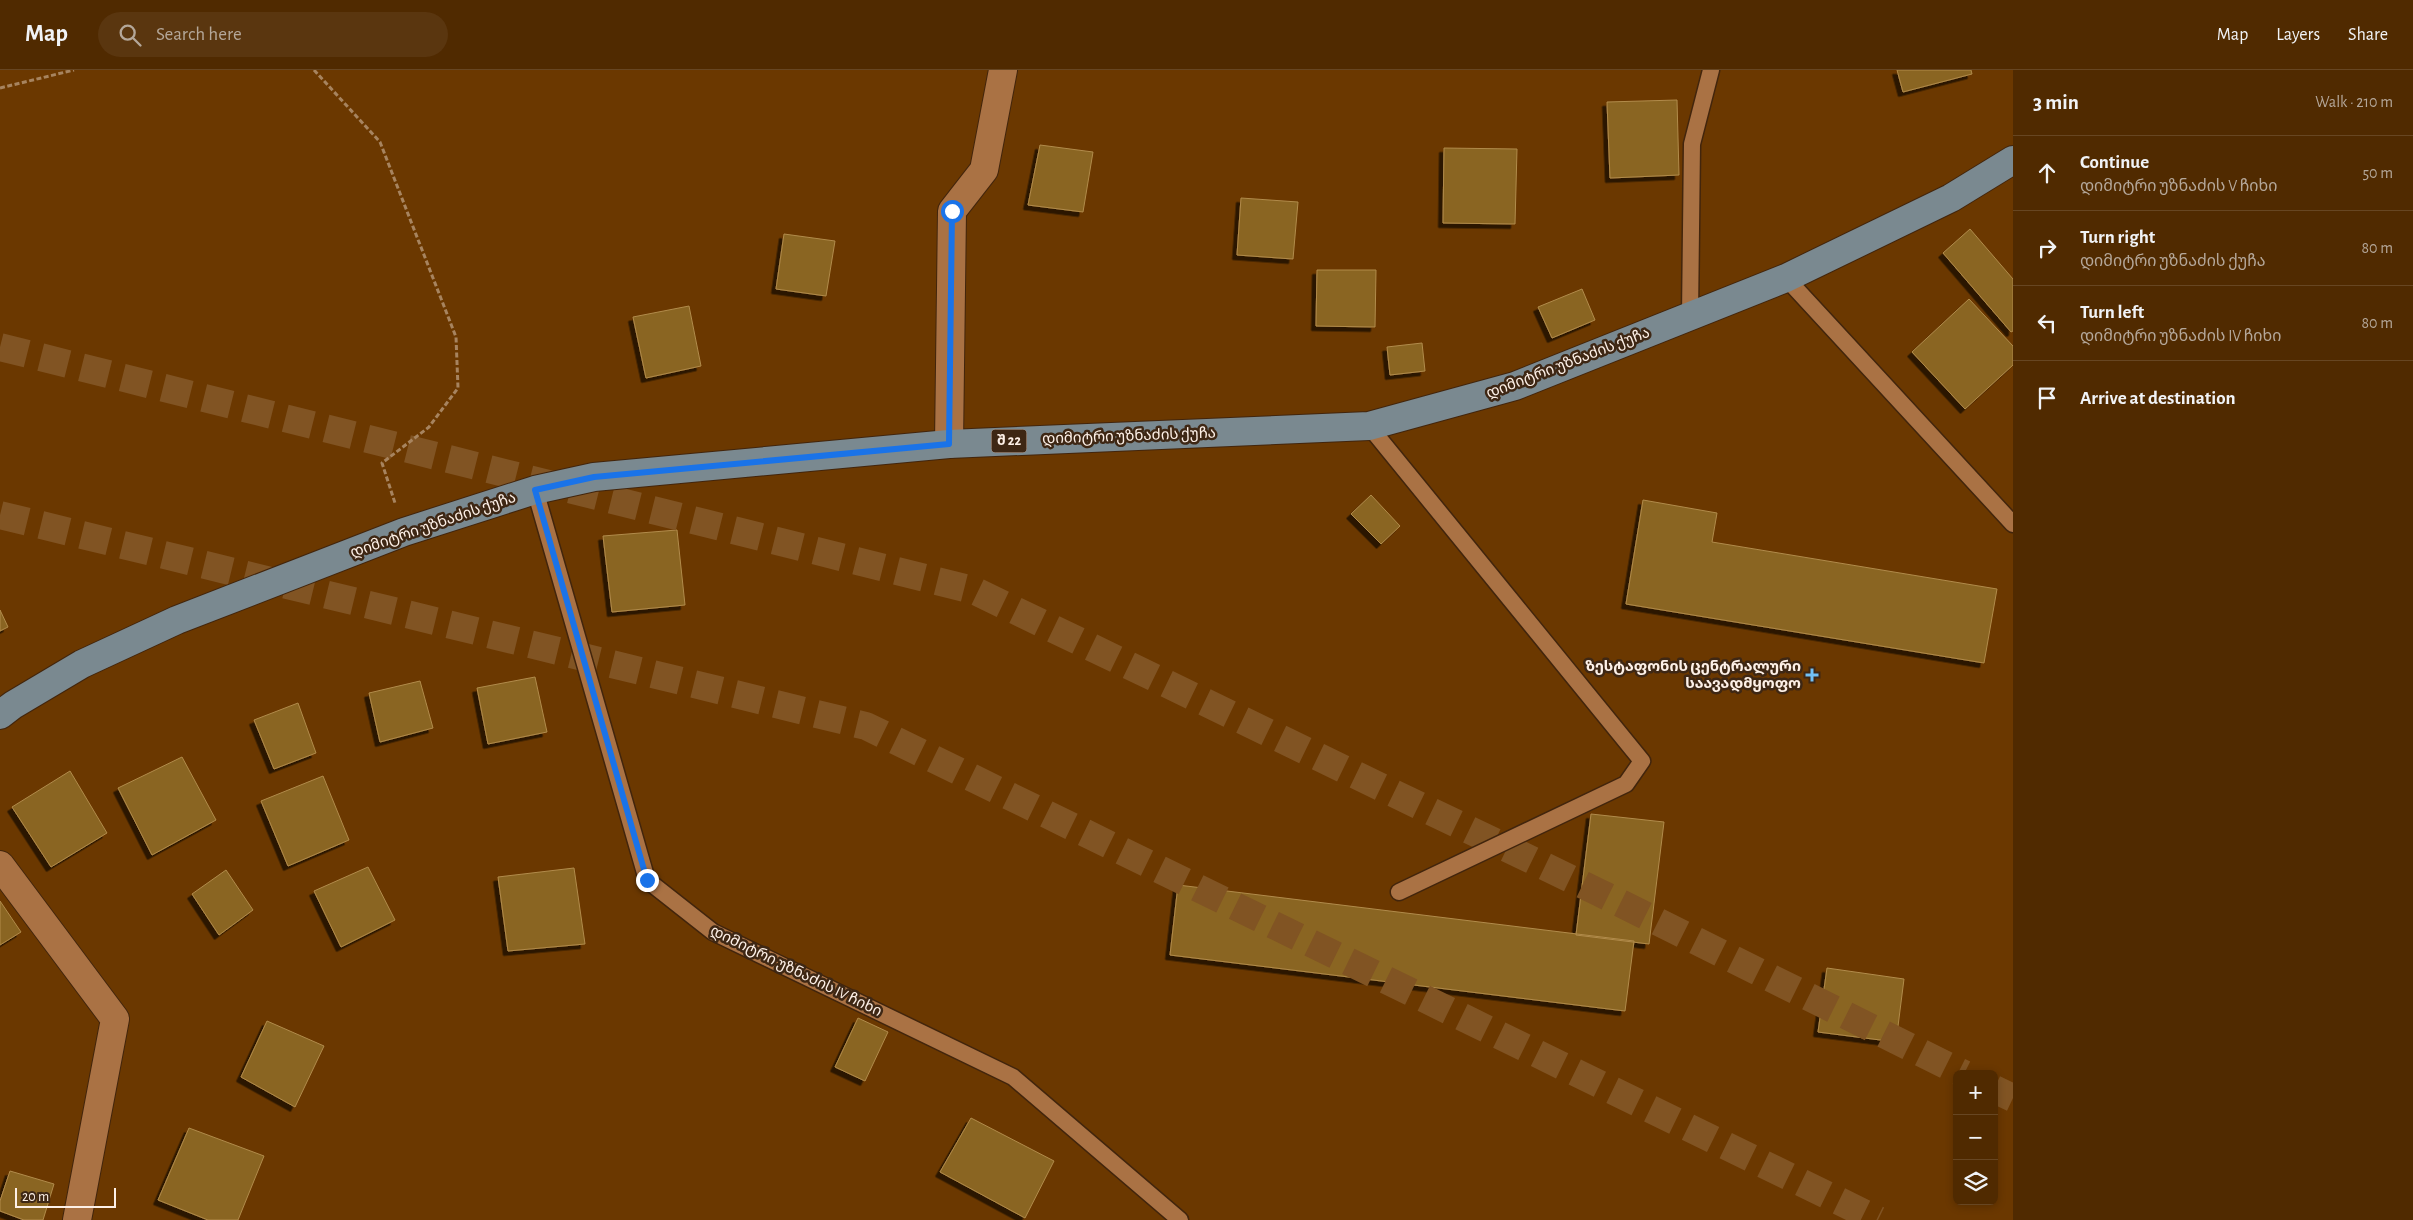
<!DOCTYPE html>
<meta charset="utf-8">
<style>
:root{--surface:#502a00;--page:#5a360f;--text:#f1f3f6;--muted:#b4a799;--line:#674622}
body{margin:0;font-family:"Alegreya Sans","Noto Sans Georgian",sans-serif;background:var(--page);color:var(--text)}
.controls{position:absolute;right:15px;bottom:15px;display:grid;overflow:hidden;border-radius:8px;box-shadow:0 2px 8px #0003}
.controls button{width:45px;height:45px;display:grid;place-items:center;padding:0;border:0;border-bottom:1px solid var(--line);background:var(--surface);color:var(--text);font:25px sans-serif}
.scale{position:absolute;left:15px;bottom:12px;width:101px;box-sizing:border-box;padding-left:5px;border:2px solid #fdf0e7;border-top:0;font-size:14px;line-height:18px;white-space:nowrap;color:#fdf0e7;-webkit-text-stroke:4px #3e2714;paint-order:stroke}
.stop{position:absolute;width:15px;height:15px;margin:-11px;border:4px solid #1a73e8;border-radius:50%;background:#fff}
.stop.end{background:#1a73e8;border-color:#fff;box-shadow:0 1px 5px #0008}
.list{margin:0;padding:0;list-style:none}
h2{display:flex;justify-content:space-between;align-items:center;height:65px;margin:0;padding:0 20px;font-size:21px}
h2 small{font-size:16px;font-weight:400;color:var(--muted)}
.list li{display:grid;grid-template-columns:32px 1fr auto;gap:15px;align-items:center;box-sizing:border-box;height:75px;padding:0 20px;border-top:1px solid var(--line)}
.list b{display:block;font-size:19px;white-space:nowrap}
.list p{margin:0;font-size:16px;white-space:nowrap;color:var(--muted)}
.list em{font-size:16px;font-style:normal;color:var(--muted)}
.icon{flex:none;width:28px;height:28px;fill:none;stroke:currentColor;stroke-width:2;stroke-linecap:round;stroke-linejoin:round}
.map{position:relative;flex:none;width:2013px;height:1150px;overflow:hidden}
header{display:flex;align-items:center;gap:30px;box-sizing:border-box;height:70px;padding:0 25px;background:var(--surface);border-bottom:1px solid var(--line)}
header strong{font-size:24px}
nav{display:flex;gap:28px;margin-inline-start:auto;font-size:18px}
.search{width:350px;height:45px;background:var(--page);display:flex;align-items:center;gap:12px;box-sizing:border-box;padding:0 18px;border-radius:28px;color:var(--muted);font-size:19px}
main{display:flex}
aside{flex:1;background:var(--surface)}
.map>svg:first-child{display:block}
</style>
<header>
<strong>Map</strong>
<div class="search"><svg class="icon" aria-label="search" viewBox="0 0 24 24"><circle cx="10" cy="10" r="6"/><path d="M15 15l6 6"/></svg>Search here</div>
<nav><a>Map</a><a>Layers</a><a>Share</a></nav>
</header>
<main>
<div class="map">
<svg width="2013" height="1150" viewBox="0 0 2013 1150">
<defs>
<filter id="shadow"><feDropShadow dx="-4.5" dy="4.5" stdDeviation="0" flood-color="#0009"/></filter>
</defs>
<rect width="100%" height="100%" fill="#6b3800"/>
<path fill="#8a6522" stroke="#b18b4b" filter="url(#shadow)" d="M1897,0H1971L1972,4L1903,22Z
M1677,30L1679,105L1610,108L1607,32Z
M1040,75L1093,82L1083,142L1028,135Z
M1444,78L1517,79L1515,154L1443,153Z
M1241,128L1298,132L1293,189L1237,185Z
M1970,159L2013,209V261L2011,262L1943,183Z
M784,164L835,171L826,226L776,219Z
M1317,200H1376L1375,257L1316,256Z
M1582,219L1595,250L1552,268L1538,237Z
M1969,229L2013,276V295L1965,339L1912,282Z
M689,236L701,296L646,308L633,247Z
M1422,273L1425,301L1390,305L1387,277Z
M1371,425L1400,456L1381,474L1351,444Z
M1643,430L1717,443L1712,472L1997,519L1984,593L1626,534Z
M677,460L685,535L612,542L603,466Z
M0,540L8,557L0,561Z
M535,607L547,662L488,674L477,618Z
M420,611L433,658L380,672L369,623Z
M298,633L316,683L274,699L254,650Z
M182,687L216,750L152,785L118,718Z
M70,701L107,763L51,797L12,737Z
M323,706L349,770L288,796L261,731Z
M1591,744L1664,752L1649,874L1576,865Z
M368,797L395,850L341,877L314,821Z
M574,798L585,874L508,881L498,807Z
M226,800L253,840L219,865L192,824Z
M1178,815L1634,871L1625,941L1170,885Z
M0,831L21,862L0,875Z
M1827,898L1904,909L1896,972L1818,962Z
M858,948L888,962L865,1011L835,997Z
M267,951L324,976L295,1037L241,1007Z
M971,1048L1054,1091L1025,1148L940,1102Z
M189,1058L264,1086L238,1150H208L158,1130Z
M10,1101L54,1114L43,1150H24L0,1141V1131Z"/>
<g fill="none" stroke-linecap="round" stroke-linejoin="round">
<path stroke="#815423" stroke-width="28" stroke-dasharray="28 14" stroke-linecap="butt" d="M0,277L973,520L1600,823L1964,1004
M0,445L866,656L1878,1150
M1994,1019L2013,1028"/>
<defs>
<path id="service" d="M1786,208L2013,454
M1690,246L1692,74L1711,0
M1369,356L1642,691L1626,714L1399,822
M535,420L647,810L713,862L1013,1007L1180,1150"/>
<path id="minor" d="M949,374L952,141L984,100L1003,0
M0,795L115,949L77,1150"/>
<path id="primary" d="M0,645L13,635L82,594L177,550L404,462L535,420L594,407L949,374L1369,356L1515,316L1786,208L1951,128L2013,90"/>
</defs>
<use href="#service" stroke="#42250c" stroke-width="19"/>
<use href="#minor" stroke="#42250c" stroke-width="30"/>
<use href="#primary" stroke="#42250c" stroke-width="30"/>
<path stroke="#a7845f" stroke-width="3" stroke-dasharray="5 2.5" stroke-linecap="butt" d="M314,0L380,72L456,267L458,318L429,357L382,393L395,433
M0,18L74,0"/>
<use href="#service" stroke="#aa7244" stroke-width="16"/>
<use href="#minor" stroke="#aa7244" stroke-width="28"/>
<use href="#primary" stroke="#7a8990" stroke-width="28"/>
</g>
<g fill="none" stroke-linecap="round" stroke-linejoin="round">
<path stroke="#1a73e8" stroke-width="6" d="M647,810L535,420L594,407L949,374L952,141"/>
</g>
<path fill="#72c1f5" stroke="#3e2714" stroke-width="2" d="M1809.5 597.5h5v5h5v5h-5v5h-5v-5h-5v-5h5z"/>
<g text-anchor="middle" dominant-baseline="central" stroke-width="5" stroke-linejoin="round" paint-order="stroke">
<rect fill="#3e2714" stroke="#c4b4a8" stroke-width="1" x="991.5" y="359.5" width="35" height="23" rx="4"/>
<g font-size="14" font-weight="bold" fill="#fdf0e7">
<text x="1009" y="371">შ 22</text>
</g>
<g font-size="15" fill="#fdf0e7" stroke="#3e2714">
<text transform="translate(1568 293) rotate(-21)">დიმიტრი უზნაძის ქუჩა</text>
<text transform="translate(1129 366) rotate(-2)">დიმიტრი უზნაძის ქუჩა</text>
<text transform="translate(433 455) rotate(-19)">დიმიტრი უზნაძის ქუჩა</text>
<text transform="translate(796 901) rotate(26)">დიმიტრი უზნაძის IV ჩიხი</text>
</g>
<g font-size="15" font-weight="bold" fill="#fdf0e7" stroke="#3e2714" text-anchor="end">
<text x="1801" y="596">ზესტაფონის ცენტრალური<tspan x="1801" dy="17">საავადმყოფო</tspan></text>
</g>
</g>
</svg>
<div class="controls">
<button>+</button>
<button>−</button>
<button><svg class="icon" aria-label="layers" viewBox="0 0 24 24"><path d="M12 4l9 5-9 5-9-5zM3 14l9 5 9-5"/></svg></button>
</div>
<div class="scale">20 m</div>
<div class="stop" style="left:952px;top:141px"></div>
<div class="stop end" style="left:647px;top:810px"></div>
</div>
<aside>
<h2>3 min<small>Walk · 210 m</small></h2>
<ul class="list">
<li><svg class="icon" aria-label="ahead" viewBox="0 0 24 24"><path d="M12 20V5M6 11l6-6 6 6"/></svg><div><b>Continue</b><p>დიმიტრი უზნაძის V ჩიხი</p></div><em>50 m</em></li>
<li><svg class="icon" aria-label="right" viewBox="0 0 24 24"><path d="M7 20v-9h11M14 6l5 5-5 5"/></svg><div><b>Turn right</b><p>დიმიტრი უზნაძის ქუჩა</p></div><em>80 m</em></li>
<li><svg class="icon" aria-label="left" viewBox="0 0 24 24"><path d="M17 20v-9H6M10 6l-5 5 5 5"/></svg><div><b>Turn left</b><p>დიმიტრი უზნაძის IV ჩიხი</p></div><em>80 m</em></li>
<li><svg class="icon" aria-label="arrive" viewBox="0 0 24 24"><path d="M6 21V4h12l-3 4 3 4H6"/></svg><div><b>Arrive at destination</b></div></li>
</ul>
</aside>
</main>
